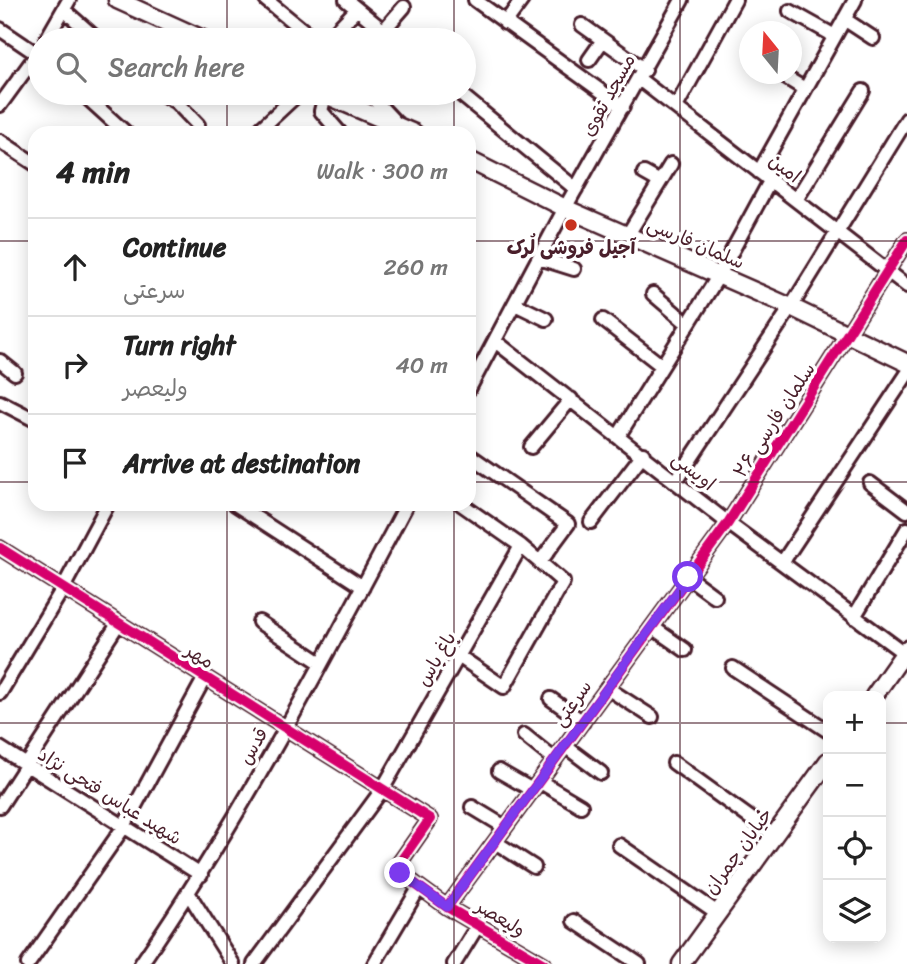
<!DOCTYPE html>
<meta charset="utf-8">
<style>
:root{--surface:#fff;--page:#f2f2f2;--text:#222;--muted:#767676;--line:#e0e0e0}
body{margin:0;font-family:Sriracha,"Playpen Sans Arabic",sans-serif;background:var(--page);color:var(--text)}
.controls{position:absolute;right:21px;bottom:21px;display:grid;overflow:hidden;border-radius:14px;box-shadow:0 4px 18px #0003}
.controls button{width:63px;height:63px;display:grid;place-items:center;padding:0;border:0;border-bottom:2px solid var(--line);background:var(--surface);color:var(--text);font:35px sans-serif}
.compass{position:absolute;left:739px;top:21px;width:63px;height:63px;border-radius:50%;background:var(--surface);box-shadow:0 4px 18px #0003;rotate:342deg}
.stop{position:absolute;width:21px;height:21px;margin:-16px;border:5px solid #7c3aed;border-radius:50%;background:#fff}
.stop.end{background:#7c3aed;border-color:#fff;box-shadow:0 2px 7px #0008}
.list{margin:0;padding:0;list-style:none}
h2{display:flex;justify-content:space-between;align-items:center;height:91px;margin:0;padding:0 28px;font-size:30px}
h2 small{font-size:23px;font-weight:400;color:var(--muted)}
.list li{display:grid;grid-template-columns:46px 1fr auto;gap:21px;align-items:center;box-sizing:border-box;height:98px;padding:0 28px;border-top:2px solid var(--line)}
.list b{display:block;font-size:26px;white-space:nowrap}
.list p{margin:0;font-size:23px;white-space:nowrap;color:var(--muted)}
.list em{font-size:23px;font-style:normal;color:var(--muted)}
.icon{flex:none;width:38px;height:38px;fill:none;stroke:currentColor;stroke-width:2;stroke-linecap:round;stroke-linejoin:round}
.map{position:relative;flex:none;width:907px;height:964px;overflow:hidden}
.search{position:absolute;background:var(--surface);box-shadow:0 4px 18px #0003;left:28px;top:28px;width:448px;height:77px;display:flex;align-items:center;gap:18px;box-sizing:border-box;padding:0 24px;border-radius:38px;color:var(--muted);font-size:26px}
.panel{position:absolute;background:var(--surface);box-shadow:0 4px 18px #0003;left:28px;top:126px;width:448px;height:385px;border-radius:21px}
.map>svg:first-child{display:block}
</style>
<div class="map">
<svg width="907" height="964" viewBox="0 0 907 964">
<rect width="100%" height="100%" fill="#fff"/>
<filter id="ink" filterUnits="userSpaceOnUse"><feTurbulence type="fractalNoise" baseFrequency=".0143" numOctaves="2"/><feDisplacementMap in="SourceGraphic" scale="14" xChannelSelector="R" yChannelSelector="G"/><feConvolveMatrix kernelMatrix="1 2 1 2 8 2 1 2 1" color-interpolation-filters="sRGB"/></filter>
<g filter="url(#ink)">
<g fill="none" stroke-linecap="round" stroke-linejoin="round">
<defs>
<path id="minor" d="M266,0L315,40
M346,0L395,40
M475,0L623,107
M64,10L98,40
M790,11L833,35
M844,19L873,38
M505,23L522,0
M582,25L645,70
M0,29L40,56
M383,31L404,7
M46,40L69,0
M327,40L357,9
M589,60L603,40
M780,74L803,88
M639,79L907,286
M82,93L126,133
M160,93L176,102L198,125
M368,93L397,124
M459,93L576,189
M325,95L321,111L340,133
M0,105L40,50
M676,107L735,0
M256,133L299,93
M0,141L35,164
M759,172L855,0
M644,173L660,182
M796,200L863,91
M627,236L671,164
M539,258L574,269
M653,294L688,324
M515,304L546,319
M603,320L662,366
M495,341L728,523L904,653
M0,361L15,373
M469,389L565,208L682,0
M0,402L35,420
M619,435L719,275L770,181
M531,447L571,399
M469,455L568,524L540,562
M676,481L791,307L907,119
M870,483L907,511
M235,504L363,587
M591,522L643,454
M0,548L430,819L398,865L400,873L447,907L544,964
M782,563L907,374
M688,577L715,597
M854,617L907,529
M259,622L321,663
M652,627L685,650
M460,657L504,687L563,582L521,546L461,504
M733,668L828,731
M607,688L652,717
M0,693L62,590L108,504
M551,699L583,722
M524,735L555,760
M565,746L601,773
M0,748L201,875
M674,763L775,836
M499,771L532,790
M539,781L581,806
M0,806L118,624
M472,807L505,827
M495,842L534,867
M619,845L719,914
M189,894L233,964
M447,907L728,523L907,240
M574,921L639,964
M28,964L123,828L204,679
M141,964C241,818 324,660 407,504
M254,964L382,790L521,546
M374,964L419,888
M454,964L478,925"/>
<path id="major" d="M117,0L205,40
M321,93L414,133
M469,160L565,208L791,307L907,363
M874,696L907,649
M681,964L828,761"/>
</defs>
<use href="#minor" stroke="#4a1f2b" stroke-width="18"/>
<use href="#major" stroke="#4a1f2b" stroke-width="21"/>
<use href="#minor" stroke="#fff" stroke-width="12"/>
<use href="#major" stroke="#fff" stroke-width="16"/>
<defs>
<path id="cycleway" d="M0,548L430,819L398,865L400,873L447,907L544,964
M447,907L728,523L907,240"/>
</defs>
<use href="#cycleway" stroke="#fff" stroke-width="15"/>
<use href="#cycleway" stroke="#d6006c" stroke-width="10"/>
</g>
</g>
<g fill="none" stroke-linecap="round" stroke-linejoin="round" filter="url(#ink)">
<path stroke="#7c3aed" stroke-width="9" d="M400,873L447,907L688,577"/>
</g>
<path fill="none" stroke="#4a1f2b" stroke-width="2" stroke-opacity="0.55" d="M227,0V40M454,0V40M680,0V964M227,93V133M454,93V133M0,241H35M469,241H907M0,482H35M469,482H907M227,504V964M454,504V964M0,723H828M881,723H907"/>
<circle fill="#c8321e" stroke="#fff" stroke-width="2.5" cx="571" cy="225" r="7"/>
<g text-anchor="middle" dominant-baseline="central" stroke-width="7" stroke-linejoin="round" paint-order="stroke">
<g font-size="19" fill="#4a1f2b" stroke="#fff">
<text transform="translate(608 95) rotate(-61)">مسجد تقوی</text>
<text transform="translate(785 168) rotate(38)">امین</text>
<text transform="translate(696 243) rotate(23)">سلمان فارسی</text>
<text transform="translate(774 420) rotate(-57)">سلمان فارسی ۲۶</text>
<text transform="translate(694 471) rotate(39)">اویسی</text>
<text transform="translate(200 656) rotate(32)">مهر</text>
<text transform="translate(436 659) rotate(-60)">باغ یاس</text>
<text transform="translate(572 703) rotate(-54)">سرعتی</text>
<text transform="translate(253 746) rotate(-60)">قدس</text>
<text transform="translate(110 796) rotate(32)">شهید عباس فتحی نژاد</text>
<text transform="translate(738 851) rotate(-54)">خیابان چمران</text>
<text transform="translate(501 918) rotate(31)">ولیعصر</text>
</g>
<g font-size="19" font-weight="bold" fill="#4a1f2b" stroke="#fff">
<text x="571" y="247">آجیل فروشی لُرک</text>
</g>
</g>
</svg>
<div class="controls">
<button>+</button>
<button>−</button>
<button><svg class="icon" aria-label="locate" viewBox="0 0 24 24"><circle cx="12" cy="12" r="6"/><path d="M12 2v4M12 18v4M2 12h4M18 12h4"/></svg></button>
<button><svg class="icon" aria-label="layers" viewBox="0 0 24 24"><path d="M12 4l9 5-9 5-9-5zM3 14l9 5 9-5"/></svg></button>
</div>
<svg class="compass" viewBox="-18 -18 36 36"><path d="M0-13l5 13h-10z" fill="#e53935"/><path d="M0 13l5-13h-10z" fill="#767676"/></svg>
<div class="stop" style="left:688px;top:577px"></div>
<div class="stop end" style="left:400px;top:873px"></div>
<div class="search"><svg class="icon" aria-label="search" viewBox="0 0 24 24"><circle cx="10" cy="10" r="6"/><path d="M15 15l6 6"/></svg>Search here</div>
<section class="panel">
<h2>4 min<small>Walk · 300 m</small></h2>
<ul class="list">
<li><svg class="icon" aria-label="ahead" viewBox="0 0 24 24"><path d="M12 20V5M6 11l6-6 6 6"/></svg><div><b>Continue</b><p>سرعتی</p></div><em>260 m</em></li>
<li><svg class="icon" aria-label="right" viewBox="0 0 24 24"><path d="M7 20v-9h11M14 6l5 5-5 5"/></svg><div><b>Turn right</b><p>ولیعصر</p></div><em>40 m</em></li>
<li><svg class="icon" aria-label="arrive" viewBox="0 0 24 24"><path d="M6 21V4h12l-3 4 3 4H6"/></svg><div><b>Arrive at destination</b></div></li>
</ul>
</section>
</div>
